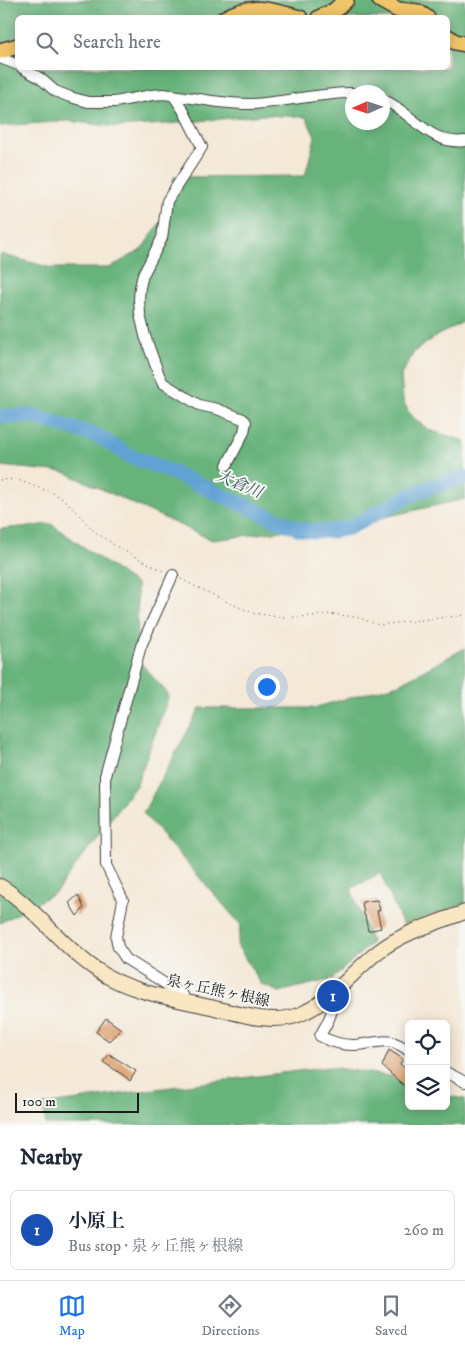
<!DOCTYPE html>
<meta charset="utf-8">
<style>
:root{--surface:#fff;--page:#f6f6f7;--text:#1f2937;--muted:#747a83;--line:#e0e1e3;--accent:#1a73e8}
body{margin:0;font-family:"IM FELL DW Pica","Noto Serif JP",serif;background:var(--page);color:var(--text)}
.controls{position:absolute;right:15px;bottom:15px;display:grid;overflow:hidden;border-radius:8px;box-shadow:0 2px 12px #0003}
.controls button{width:45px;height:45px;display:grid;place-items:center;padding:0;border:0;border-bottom:1px solid var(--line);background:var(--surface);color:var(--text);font:25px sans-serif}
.compass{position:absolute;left:345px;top:85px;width:45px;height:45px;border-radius:50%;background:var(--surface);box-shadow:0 2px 12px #0003;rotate:267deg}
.scale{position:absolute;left:15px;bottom:12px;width:124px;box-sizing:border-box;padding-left:5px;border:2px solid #1c1c1c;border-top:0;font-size:14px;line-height:18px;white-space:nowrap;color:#1c1c1c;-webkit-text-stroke:4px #f6f6f2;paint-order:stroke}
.you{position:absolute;left:266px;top:686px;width:18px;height:18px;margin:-12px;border:4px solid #fff;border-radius:50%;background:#1a73e8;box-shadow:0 0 0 8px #1a73e833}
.badge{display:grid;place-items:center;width:32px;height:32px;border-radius:50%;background:var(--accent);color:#fff;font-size:16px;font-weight:700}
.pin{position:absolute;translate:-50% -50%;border:2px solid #fff;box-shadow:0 1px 5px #0006}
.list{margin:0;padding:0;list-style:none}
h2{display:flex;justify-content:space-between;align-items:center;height:65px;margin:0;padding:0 20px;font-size:21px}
h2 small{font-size:16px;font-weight:400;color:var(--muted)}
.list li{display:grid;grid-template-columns:32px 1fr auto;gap:15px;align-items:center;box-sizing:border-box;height:80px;margin:0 10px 10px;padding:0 10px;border:1px solid var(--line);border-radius:8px}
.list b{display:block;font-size:19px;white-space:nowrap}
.list p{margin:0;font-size:16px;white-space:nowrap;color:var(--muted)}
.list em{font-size:16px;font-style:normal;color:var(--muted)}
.icon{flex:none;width:28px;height:28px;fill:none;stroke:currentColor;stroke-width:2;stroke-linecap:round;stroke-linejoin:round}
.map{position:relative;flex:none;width:465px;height:1125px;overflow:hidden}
.search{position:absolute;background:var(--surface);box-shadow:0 2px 12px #0003;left:15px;right:15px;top:15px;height:55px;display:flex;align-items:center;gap:12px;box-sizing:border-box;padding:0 18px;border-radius:8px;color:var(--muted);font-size:19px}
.sheet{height:155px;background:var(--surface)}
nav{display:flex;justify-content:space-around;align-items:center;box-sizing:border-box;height:70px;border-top:1px solid var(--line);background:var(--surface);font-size:14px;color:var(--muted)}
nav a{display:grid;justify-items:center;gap:2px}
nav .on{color:var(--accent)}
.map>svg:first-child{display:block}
</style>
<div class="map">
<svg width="465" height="1125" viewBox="0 0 465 1125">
<rect width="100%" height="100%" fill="#f6f6f2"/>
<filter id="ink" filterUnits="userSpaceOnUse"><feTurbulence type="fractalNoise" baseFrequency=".02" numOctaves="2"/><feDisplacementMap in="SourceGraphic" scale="10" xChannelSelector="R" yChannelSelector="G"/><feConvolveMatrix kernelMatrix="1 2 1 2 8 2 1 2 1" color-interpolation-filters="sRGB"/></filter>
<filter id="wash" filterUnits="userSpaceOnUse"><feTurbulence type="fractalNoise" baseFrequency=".0096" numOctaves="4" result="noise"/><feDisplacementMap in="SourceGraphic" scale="20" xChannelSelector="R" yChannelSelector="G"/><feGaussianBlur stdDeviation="1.12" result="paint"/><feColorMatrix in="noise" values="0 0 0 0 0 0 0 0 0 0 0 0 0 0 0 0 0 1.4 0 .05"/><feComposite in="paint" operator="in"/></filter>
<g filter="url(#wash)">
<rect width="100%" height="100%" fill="#f4e8d7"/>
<path fill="#68b37c" stroke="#42684c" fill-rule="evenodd" d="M0,0H465V321L438,335L414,352L401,375L403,400L410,415L429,430L465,441V499L380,518L212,540L64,472L0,466V254L52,268H109L141,250L166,214L174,177L305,176L315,137L306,117L264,115L166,124L117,127L68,121L0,126ZM18,18H448V68H18ZM352,92H382V122H352Z
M51,524L137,585L138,660L169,695L137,784L56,892L0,923V529Z
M465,648V903L403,925L380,873L351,889L372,943L332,979L279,992L261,984L237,945L241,925L143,813L200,708H313L399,684Z
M329,1067L402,1078L409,1082V1106H446V1096L465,1099V1125H46L43,1105L148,1090Z"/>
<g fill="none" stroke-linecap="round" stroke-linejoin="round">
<path stroke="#60a2d3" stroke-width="15" d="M0,416H30L39,418L98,436L128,455L172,472L225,497L287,524L300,529L314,531H331L348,528L415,493L436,485L465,477"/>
</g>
<g id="blocks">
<path fill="#db9d6a" d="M78,895L84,908L77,916L69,903Z
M377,900L380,910L377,911L381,928L368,931L365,915H364L362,902Z
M106,1018L121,1029L109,1041L96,1032Z
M389,1050L403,1059L400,1064L409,1072V1090L382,1066Z
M109,1054L136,1071L130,1081L126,1077L103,1062Z"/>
</g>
</g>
<g filter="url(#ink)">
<use href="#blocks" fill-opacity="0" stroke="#3c3b38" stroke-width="1"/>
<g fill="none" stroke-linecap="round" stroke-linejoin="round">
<defs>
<path id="street" d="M0,58L18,65
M22,68L40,78L55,91L70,97L88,102H115L152,95L163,94C193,97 223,105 252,104C286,102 319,93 352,93
M173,95L183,110L202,147L167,201L162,238L143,275L140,287L139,299L140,314L145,336L159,375L163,383L199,405L217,409L243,419L246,422L244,432L227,465
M382,99C411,111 430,146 465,141
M173,575L141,646L105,776L106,865L123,900L116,937L118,947L126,959L183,995L185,1001
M328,998C339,1008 325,1025 320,1036C331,1042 341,1045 353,1045C377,1045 386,1033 409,1051
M446,1072L465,1082"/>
<path id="secondary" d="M0,886C13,893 24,904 35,914C55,933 74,955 97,970C128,992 174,999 211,1007C231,1012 253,1019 274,1019C286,1019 297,1017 307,1011C335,997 354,970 379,951C404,932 436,923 465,912"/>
<path id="primary" d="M380,0L398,10L418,12L427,18
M225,18C252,3 273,11 300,18
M319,18L334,11L346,0
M448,37L455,42L465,44
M0,51L18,46"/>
</defs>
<use href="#street" stroke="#3c3b38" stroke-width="12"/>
<use href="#secondary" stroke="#3c3b38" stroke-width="16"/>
<use href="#primary" stroke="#3c3b38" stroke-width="18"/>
<path stroke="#3c3b38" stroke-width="1" stroke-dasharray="1 4" stroke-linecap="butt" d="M0,480L15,479L53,493L67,502L95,532L119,548L163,571
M181,579L223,600L253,613L279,617H300L330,614L356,617L379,625L465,615"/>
<use href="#street" stroke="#fff" stroke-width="10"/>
<use href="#secondary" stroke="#f9e7c3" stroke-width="14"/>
<use href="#primary" stroke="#f0c469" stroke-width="15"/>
</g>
</g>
<g text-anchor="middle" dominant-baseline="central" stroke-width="4" stroke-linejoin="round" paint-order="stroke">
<g font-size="15" fill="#1c1c1c" stroke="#f6f6f2">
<text transform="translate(218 991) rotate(12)">泉ヶ丘熊ヶ根線</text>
</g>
<g font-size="16" font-style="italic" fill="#3b586e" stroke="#f6f6f2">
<text transform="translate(239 484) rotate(23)">大倉川</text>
</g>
</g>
</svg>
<div class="controls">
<button><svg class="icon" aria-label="locate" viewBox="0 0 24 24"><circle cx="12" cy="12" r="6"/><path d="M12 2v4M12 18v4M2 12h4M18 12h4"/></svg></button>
<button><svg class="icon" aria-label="layers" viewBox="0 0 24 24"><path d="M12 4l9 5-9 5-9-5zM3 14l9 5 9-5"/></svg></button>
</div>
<svg class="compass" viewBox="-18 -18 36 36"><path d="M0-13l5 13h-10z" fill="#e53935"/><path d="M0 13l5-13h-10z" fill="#747a83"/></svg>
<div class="scale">100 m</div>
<div class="you"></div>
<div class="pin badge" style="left:333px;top:996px;background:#1a4fb4">1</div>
<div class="search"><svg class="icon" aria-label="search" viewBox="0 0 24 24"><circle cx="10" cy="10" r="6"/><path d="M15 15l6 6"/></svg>Search here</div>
</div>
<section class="sheet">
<h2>Nearby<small></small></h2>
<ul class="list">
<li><span class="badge" style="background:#1a4fb4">1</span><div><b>小原上</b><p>Bus stop · 泉ヶ丘熊ヶ根線</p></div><em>260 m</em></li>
</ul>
</section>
<nav>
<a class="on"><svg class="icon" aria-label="map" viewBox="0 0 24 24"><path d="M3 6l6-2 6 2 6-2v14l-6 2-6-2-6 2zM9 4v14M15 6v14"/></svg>Map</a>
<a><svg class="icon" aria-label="directions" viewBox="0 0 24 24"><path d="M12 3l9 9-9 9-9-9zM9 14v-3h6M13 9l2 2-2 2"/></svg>Directions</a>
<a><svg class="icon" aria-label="saved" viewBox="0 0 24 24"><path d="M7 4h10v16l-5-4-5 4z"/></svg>Saved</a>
</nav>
